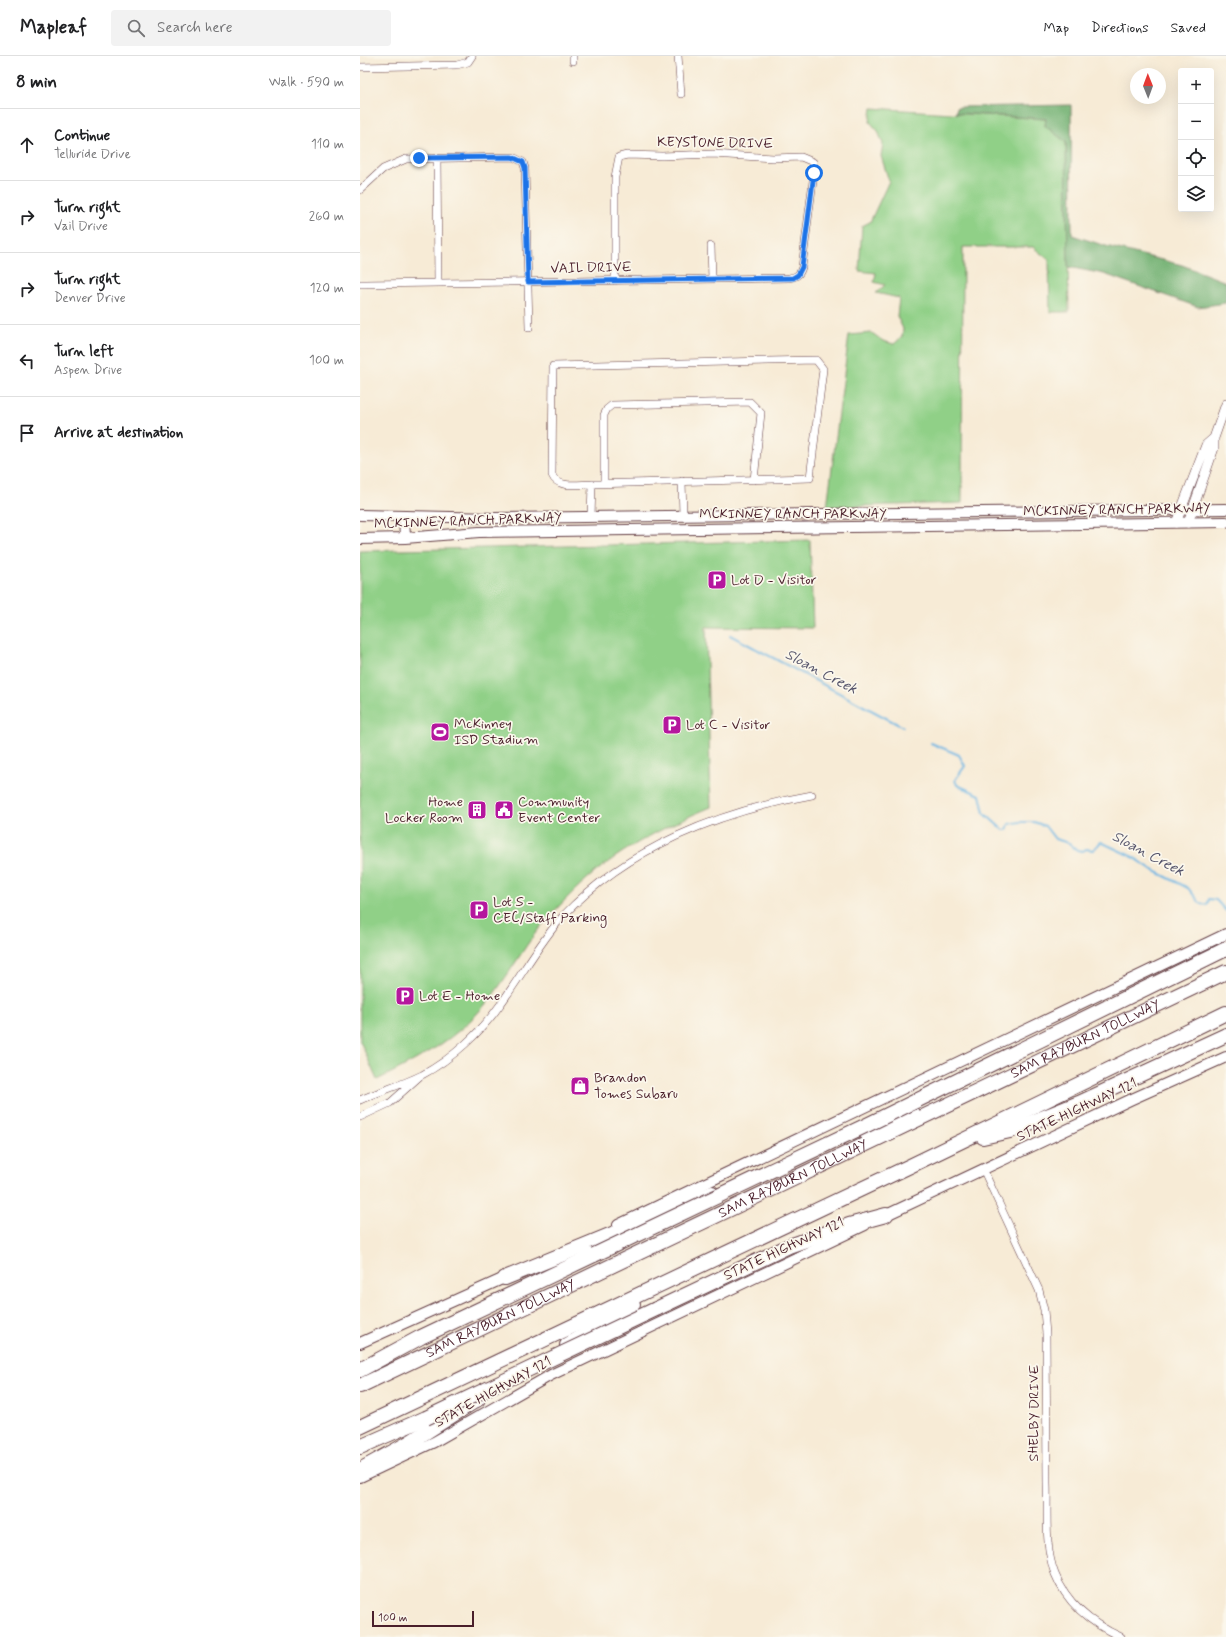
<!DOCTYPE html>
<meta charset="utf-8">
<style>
:root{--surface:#fff;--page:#f2f2f2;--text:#202124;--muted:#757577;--line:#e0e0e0}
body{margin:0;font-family:Mynerve,sans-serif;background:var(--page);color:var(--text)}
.controls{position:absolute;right:12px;top:12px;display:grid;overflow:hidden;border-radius:4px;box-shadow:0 4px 16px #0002}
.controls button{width:36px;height:36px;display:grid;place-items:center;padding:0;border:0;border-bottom:1px solid var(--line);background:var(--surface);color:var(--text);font:20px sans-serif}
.compass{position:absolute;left:770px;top:12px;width:36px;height:36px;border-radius:50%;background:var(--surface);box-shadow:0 4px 16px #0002;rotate:359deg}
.scale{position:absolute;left:12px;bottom:10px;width:102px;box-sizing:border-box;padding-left:4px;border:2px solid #4a1f2b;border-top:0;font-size:11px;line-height:14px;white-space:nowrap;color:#4a1f2b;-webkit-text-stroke:3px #fbf7ec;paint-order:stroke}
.stop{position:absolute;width:12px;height:12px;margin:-9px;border:3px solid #1a73e8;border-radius:50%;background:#fff}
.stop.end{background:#1a73e8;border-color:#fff;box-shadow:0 1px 4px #0008}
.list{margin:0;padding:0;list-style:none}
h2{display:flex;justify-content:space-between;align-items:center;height:52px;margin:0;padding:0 16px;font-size:17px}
h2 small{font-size:13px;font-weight:400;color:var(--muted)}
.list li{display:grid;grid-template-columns:26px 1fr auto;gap:12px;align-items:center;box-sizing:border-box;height:72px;padding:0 16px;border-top:1px solid var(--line)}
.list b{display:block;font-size:15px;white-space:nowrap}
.list p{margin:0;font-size:13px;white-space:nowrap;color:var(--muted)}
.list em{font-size:13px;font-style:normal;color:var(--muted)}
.icon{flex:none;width:22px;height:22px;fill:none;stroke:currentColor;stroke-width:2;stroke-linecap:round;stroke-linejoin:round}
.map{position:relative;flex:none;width:866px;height:1581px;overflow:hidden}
header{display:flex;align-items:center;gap:24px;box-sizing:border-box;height:56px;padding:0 20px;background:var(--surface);border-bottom:1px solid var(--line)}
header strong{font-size:19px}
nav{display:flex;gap:22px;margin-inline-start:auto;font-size:14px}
.search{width:280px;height:36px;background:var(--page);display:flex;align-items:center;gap:10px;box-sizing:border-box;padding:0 14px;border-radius:4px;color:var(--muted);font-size:15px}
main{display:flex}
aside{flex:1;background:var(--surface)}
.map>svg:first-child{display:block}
</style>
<header>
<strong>Mapleaf</strong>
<div class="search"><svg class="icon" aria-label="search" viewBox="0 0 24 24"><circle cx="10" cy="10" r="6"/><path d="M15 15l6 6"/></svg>Search here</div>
<nav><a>Map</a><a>Directions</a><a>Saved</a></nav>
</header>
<main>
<aside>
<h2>8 min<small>Walk · 590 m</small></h2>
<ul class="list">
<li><svg class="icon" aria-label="ahead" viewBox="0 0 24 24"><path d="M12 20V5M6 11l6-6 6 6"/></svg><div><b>Continue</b><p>Telluride Drive</p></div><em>110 m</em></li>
<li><svg class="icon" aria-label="right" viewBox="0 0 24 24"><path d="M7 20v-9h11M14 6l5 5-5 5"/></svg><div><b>Turn right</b><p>Vail Drive</p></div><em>260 m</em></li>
<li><svg class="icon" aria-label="right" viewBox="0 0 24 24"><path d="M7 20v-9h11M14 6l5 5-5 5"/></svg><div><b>Turn right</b><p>Denver Drive</p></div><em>120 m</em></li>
<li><svg class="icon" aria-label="left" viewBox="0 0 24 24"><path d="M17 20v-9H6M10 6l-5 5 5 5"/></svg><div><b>Turn left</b><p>Aspen Drive</p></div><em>100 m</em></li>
<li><svg class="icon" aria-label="arrive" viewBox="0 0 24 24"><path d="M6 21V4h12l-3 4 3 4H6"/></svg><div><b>Arrive at destination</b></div></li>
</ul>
</aside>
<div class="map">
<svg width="866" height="1581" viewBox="0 0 866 1581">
<rect width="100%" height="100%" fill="#fbf7ec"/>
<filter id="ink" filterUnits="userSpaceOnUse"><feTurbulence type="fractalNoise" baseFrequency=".025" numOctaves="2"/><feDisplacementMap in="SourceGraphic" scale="8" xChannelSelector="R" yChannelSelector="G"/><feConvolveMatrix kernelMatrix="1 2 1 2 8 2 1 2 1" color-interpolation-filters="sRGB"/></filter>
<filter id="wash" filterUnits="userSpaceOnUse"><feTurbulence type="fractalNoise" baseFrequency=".012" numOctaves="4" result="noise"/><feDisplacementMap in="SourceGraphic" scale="16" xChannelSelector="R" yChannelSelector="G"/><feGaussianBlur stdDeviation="0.9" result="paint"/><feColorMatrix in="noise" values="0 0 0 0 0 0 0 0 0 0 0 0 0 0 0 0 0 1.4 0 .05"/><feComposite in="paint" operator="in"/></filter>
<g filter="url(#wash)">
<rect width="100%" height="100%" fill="#f7ebd6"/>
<path fill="#90d087" stroke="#6d7859" d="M512,52L686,63L685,70L706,86L709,256H690L689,204L673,191H603L602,447L467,451L489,279L512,277L523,285L534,288L542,281L543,273L537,260L539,242L516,237L525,229L514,226L516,217L499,215L502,170L510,166L529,125L521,100L523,88L518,75L510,66Z
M450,484L453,572L346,571L351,751C301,772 254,796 215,834C201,848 186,863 174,879C154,907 138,937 113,962C86,989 51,1007 17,1024L0,985V495Z"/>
<path fill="#74b274" stroke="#5f6850" d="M711,49L712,179L746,190L822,209L866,226V247L838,251L744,218L708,211L706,86L685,70L686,63L596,57L597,51Z"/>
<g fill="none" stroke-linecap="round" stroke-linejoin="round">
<path stroke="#6ab5e3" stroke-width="2" d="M370,579L543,671
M571,687L599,699L605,710L595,724L597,729L620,739L624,757L643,774H647L649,768L660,766H674L685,770L695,783L709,787L717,794L723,795L726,793L733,794L741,786L775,802L791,813L828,832L840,847L847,849L849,843L856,844L866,855"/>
</g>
</g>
<g filter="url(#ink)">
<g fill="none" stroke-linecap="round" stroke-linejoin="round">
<defs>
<path id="minor" d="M213,0V5
M318,0L321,38
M0,11L97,9L108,6L112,0
M77,102L78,227
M0,134L23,113L46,103L153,101L163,106L165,112L169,272
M351,190L352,223
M0,228H5L429,222C436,221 440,219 442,211L454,117L453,106L441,101L413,102L353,98L302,100L267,99L259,101L255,121V225
M456,304L463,313L450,422L232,428C218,428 198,433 192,419L193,310Z
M322,425L323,459
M244,427V359L247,353L252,349L390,346L401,357L394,424
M231,461L232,428
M0,1044C20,1035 42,1029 62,1019C92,1003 121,976 140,949C162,919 179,887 203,860C268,791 361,755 452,739
M0,1061L30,1047L59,1021
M623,1113L679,1234L684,1254L686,1278C686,1327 687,1377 687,1427C688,1456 684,1490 695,1518C707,1548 732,1568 761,1581"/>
<path id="tertiary" d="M816,467L846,389L854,382
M828,467L854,392V382L866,348"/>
<path id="secondary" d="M0,459L135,462L866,453
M44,460L45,482
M0,483L45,482L119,476L866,466
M520,1162L772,1043L866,1001
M258,1169L866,878
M0,1287L151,1219
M0,1421L74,1386L191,1319L505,1169"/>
<g id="motorway">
<path d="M505,1076L553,1057"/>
<path d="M623,1081L650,1075L719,1047L866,979"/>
<path d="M145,1222L352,1137"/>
<path d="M296,1253L429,1190L489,1169L526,1159"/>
<path d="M207,1289L267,1255L273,1249"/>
<path d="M0,1314L61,1281L234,1199"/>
<path id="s1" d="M0,1330L866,916"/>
<path d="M0,1371L550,1110L866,957"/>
<path d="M0,1391L66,1362"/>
<path d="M0,1414L47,1388L118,1343"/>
</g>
</defs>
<use href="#minor" stroke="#643e45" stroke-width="8"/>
<use href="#tertiary" stroke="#643e45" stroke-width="10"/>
<use href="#secondary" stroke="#643e45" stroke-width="12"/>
<use href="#motorway" stroke="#643e45" stroke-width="16"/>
<use href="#minor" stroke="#fff" stroke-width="7"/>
<use href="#tertiary" stroke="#fff" stroke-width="9"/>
<use href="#secondary" stroke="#fff" stroke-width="10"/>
<use href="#motorway" stroke="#fff" stroke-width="14"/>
<defs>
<path id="motorway-bridge" d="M234,1199L509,1068L866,893
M66,1362L296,1253"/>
</defs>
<use href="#motorway-bridge" stroke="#643e45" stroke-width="16" stroke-linecap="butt"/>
<use href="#motorway-bridge" stroke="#fff" stroke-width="14"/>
</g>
</g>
<g fill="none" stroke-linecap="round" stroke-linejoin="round" filter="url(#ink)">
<path stroke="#1a73e8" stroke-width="5" d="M59,102L152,101L163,106L165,112L168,226L433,222L438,219L442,211L454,117"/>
</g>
<defs>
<symbol id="parking-square" viewBox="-11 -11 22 22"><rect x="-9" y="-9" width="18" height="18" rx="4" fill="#b5179e" stroke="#fbf7ec"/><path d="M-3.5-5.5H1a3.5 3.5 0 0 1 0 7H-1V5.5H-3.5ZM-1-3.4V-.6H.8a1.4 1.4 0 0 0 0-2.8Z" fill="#fff"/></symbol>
<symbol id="stadium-square" viewBox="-11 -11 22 22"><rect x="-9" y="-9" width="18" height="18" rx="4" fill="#b5179e" stroke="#fbf7ec"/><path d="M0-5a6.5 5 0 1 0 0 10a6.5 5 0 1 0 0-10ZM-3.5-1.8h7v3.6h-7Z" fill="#fff"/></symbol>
<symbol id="building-square" viewBox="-11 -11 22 22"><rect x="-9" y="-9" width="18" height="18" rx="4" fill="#b5179e" stroke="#fbf7ec"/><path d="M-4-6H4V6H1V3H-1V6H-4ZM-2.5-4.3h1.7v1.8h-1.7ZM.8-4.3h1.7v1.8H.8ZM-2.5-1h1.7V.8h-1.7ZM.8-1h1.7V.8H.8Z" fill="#fff"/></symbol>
<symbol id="civic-square" viewBox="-11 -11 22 22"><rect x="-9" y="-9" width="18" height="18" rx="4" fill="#b5179e" stroke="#fbf7ec"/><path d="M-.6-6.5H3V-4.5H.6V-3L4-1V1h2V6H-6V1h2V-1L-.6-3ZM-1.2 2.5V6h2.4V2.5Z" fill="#fff"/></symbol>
<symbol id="shop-square" viewBox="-11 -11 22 22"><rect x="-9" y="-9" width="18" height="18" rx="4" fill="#b5179e" stroke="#fbf7ec"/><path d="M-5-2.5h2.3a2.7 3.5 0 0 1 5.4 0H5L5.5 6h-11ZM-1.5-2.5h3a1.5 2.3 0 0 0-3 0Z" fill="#fff"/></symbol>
</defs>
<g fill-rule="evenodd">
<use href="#parking-square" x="346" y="513" width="22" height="22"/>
<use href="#parking-square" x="301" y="658" width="22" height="22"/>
<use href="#stadium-square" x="69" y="665" width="22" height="22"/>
<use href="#building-square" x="106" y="743" width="22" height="22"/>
<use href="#civic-square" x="133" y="743" width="22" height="22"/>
<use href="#parking-square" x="108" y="843" width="22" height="22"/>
<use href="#parking-square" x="34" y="929" width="22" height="22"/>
<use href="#shop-square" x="209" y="1019" width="22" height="22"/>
</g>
<g text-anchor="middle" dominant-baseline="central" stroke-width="3.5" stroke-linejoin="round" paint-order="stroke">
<g font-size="14" fill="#4a1f2b" stroke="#fbf7ec">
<text transform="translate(355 87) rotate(1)">KEYSTONE DRIVE</text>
<text transform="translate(231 212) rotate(-1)">VAIL DRIVE</text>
<text transform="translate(757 454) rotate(-1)">MCKINNEY RANCH PARKWAY</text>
<text x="433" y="458">MCKINNEY RANCH PARKWAY</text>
<text transform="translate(108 465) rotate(-2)">MCKINNEY RANCH PARKWAY</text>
<text stroke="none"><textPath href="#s1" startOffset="804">SAM RAYBURN TOLLWAY</textPath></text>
<text transform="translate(717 1054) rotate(-25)">STATE HIGHWAY 121</text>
<text stroke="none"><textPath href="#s1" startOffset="480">SAM RAYBURN TOLLWAY</textPath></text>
<text transform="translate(424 1193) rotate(-25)">STATE HIGHWAY 121</text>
<text stroke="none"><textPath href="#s1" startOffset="156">SAM RAYBURN TOLLWAY</textPath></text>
<text transform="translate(133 1336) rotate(-29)">STATE HIGHWAY 121</text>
<text transform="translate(674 1357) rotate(-90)">SHELBY DRIVE</text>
</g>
<g font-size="14" fill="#4a1f2b" stroke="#fbf7ec" text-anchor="start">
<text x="371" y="524">Lot D - Visitor</text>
<text x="94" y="668">McKinney<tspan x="94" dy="16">ISD Stadium</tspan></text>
<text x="326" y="669">Lot C - Visitor</text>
<text x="103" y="746" text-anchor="end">Home<tspan x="103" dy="16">Locker Room</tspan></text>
<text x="158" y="746">Community<tspan x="158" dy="16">Event Center</tspan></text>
<text x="133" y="846">Lot S -<tspan x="133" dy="16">CEC/Staff Parking</tspan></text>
<text x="59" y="940">Lot E - Home</text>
<text x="234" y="1022">Brandon<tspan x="234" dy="16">Tomes Subaru</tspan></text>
</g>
<g font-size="15" font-style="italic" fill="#55546b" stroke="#fbf7ec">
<text transform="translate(461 616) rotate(28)">Sloan Creek</text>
<text transform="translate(788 798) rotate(28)">Sloan Creek</text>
</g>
</g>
</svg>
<div class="controls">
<button>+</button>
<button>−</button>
<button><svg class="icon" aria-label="locate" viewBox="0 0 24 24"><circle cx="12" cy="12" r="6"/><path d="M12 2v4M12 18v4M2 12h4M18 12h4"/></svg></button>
<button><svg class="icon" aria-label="layers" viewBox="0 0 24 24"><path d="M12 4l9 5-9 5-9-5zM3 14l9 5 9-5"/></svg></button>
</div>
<svg class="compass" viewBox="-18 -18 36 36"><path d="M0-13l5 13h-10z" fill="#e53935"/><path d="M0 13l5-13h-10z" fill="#757577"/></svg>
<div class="scale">100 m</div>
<div class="stop" style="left:454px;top:117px"></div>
<div class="stop end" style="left:59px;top:102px"></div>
</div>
</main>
